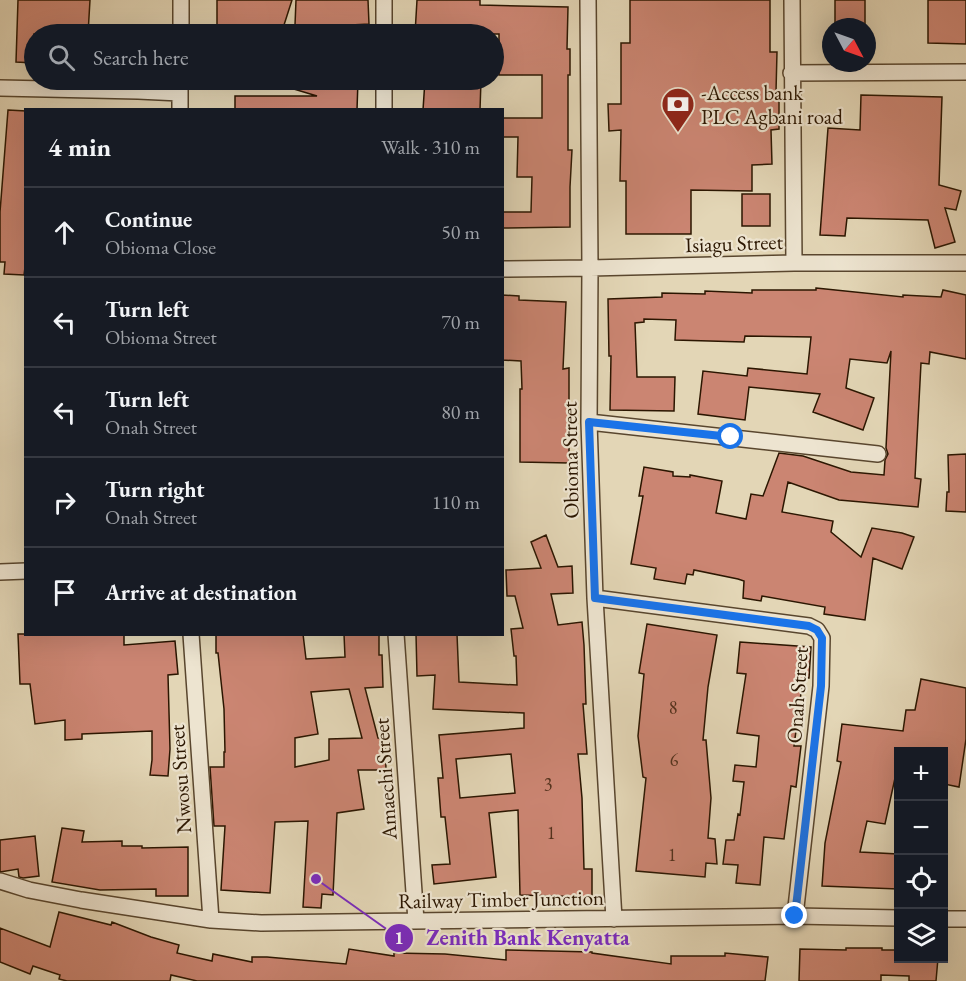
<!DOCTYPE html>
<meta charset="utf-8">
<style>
:root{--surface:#171b24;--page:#20242c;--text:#f1f3f6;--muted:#9ea1a6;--line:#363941}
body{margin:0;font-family:"EB Garamond",serif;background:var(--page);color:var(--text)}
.controls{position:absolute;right:18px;bottom:18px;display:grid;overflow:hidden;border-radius:0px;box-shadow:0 6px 24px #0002}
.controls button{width:54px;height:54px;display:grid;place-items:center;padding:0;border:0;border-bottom:2px solid var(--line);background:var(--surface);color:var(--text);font:30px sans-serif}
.compass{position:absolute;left:822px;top:18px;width:54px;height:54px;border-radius:50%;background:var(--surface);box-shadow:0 6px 24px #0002;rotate:131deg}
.stop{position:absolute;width:18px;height:18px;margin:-14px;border:4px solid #1a73e8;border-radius:50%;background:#fff}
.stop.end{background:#1a73e8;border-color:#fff;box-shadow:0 2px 6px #0008}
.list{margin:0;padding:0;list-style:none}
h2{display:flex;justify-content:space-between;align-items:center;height:78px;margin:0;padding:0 24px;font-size:26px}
h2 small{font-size:20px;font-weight:400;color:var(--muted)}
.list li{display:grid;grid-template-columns:39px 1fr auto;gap:18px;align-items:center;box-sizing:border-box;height:90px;padding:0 24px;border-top:2px solid var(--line)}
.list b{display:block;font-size:22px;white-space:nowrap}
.list p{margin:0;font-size:20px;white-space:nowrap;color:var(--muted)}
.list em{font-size:20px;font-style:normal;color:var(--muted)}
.icon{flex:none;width:33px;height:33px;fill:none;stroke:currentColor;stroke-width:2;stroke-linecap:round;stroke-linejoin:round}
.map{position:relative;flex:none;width:966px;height:981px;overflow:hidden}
.search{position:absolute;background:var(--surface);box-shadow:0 6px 24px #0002;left:24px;top:24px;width:480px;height:66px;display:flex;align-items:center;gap:15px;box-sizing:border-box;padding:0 21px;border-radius:33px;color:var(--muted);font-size:22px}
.panel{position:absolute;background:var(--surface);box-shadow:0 6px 24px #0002;left:24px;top:108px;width:480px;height:528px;border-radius:0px}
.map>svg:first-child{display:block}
</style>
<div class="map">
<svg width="966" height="981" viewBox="0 0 966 981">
<rect width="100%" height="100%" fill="#e3d6b6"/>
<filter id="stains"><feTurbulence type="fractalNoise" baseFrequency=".00333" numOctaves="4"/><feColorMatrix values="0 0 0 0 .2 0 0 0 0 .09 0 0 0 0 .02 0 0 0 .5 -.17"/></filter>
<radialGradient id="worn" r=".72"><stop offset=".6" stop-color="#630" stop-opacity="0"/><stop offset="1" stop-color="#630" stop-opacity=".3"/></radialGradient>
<path fill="#cb8572" stroke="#2b1601" stroke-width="1.5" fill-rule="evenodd" d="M18,0H90L88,34H34V63L16,62Z
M217,0H292L284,25H217Z
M296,0H368L369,24L314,27V26L295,25Z
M417,0H480V5L568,7L567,49H570V75H568V150H572L570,187V227L502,228V212H531L532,177H517L518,137H502V118H542V75H499V34H415Z
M630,0H770V52H777L776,92H779V129L771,130L772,164L752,165V191L691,190V234H626V181H620L621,130L609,131L608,104H621V43H630Z
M835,0H865V27H835Z
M928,0H966V44L928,43Z
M277,80H358L357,110H235V96H317L277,84Z
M425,80H481L480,110H423Z
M861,95L942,97L939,185L961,191L956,210L945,208L955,242L935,248L928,220L847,218L845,236L820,235L828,128L860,130Z
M8,110L26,111V259L24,275L4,274L5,262H0V212Z
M742,194H770V226H742Z
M816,288L903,297V295L941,297L943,290L966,295V359L930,352L929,364L921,363L915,478L921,479L918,507L839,500L788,482L782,512L833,521L831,532L861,557L872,528L902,533L914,537L902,569L873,558L865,620L824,614L825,607L762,596L761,601L743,598L744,581L738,579L694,570L693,575L687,574L685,584L654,579L656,568L631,564L643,496H639L644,467L673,472V476L690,477V475L722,481L716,513L746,519L751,494L763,496L779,453L803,456L851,472L884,475L885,460L888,454L886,448L891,351L887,363L850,359L846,388L874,398L863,430L813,412L820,394L749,387L745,420L698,414L703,371L747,376L748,368L807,374L811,337L745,336L744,342L675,340L676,320L644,319V322L635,323L637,377H675L674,411L610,410L611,356H609L608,299L662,297V293L705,294V291L752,293V290H816Z
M502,295L519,296V300L566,302L563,369L569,368V463L520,462V389H522L521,361L502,360Z
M966,454V512L946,511L947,492H949L948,455Z
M546,535L558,567L572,566L573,593L551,594L558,625L582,622L584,645L586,704H583L587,754H578L582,798L584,869H592V897L520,895L518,810L489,813L496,877L434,884L432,865L450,864L445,817H441L438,778H443L439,735L524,728V713L433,709L435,675L417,676L416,634H457L459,682L517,685L516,656H514L511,629L523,628L515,596H507L506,570L541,568L531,542ZM511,754L515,793L460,798L456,759Z
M647,624L717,635L708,687L703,740H706L711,798L708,838L715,839L717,864L706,863L705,877L636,871L646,778L643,777L638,736L644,674L639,673Z
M18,634H124V645L175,641L178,674L168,675L170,749L168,776L150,775L152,760V731L82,734V739L65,740V720L35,724L30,684H20Z
M216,634H303L306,659L345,657L344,634H379V655H382L383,687L365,688L378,738H385L386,770H358L364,809L337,813L333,895L322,894L321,908L303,907L308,821L275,822L270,893L221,890L225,826H214L210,767H224V752H225L224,709L218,653H216ZM349,689L362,738L329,739V760L295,767V738L318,734L311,692Z
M740,642L811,647L809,678H803L794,746H801L796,787L791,786L784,839L764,837L760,885L736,883L738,865L723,864L726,840H734L738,814L740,815L744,782L733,781L735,765L756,767L759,736L737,733L746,674L737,673Z
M921,679L966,688V739L959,787L944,784V752H898V778H895L885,824L867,821L860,852L898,854V889L822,886L825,843L841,762L837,761L842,724L903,731L906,710H915Z
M62,828L84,831L82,842L122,841V846H142V848L188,847V896H156V889L100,890L52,882Z
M35,836L39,876L23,878L19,877L18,869L0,872V840Z
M59,912L111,925L112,922L151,937L179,945L177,953L212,961L213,954L252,962V957H267L346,964L349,949L394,956V953L445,954L506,960V950L592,952V953L671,964V956H725V953L768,957L765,981H197L171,975L170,981H67L59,979L60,975L33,966L30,974L0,962V928L50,947Z
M846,948H882V950H898V958H938L936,981H909V976L881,975V981H799L800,949L846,950Z"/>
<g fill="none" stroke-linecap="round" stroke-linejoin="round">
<defs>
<path id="minor" d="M588,0L590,268L589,422L595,598L614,919
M792,0L794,263
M181,34V0
M384,34V0
M791,73L966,72
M384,80V110
M0,88L138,91L180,93
M180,110V80
M502,269L590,268L794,263H966
M589,422L878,454
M0,572L26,571
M595,598L809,626L817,630L822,638L821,686L795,916
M191,634L211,920
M396,634L416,921
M0,881L29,890L81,900L211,920L261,923L795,916L898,918
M944,919H966"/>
</defs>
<use href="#minor" stroke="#59462e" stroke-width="18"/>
<use href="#minor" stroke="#ede4d0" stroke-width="15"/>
</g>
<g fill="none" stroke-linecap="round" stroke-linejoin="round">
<path stroke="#1a73e8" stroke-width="8" d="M731,437L589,422L595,598L809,626L817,630L822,638L821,686L795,916"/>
</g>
<defs>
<symbol id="bank-pin" viewBox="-11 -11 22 30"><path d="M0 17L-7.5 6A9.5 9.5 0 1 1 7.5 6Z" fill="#8f2418" stroke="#ede4d0"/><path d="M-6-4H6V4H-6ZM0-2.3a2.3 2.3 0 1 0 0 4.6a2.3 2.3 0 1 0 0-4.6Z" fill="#fff"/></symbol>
</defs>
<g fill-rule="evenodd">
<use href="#bank-pin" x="659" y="85" width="38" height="52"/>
</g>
<g text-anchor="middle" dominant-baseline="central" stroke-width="4.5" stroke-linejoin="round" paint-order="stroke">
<g font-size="18" fill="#53321d">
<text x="673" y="707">8</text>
<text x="674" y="759">6</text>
<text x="548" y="784">3</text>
<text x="551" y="832">1</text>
<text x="672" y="854">1</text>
</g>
<g font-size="21" fill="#2b1601" stroke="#ede4d0" text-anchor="start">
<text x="701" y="92">-Access bank<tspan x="701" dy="24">PLC Agbani road</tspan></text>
</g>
<g font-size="21" fill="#2b1601" stroke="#ede4d0">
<text transform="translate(734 243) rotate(-2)">Isiagu Street</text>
<text transform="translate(570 460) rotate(-91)">Obioma Street</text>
<text transform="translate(797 695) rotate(-86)">Onah Street</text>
<text transform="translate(180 779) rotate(-94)">Nwosu Street</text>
<text transform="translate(385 779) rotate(-94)">Amaechi Street</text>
<text transform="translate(501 899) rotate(-1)">Railway Timber Junction</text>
</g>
</g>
<path fill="none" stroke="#7b2cbf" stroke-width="2" d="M316 879L399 938"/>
<g fill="#7b2cbf" stroke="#ede4d0" stroke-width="2">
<circle cx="316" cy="879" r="6"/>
<circle cx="399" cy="938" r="15"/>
</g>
<g font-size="18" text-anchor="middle" font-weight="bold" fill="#fff">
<text x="399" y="944">1</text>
</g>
<g font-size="22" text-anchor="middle" font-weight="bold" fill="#7b2cbf" stroke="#ede4d0" stroke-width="4.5" stroke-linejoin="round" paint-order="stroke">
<text x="528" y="945">Zenith Bank Kenyatta</text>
</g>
<rect width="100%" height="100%" filter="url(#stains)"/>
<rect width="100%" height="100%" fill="url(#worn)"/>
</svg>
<div class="controls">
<button>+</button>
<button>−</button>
<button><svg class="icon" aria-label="locate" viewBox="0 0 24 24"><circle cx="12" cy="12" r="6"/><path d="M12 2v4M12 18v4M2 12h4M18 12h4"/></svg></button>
<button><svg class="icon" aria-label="layers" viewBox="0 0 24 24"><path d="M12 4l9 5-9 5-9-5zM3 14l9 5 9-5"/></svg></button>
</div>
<svg class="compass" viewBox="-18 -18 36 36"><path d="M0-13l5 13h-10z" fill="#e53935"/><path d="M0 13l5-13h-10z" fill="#9ea1a6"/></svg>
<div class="stop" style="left:731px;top:437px"></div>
<div class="stop end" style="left:795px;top:916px"></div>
<div class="search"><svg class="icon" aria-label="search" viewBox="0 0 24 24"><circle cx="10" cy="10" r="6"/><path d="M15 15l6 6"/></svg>Search here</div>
<section class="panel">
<h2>4 min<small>Walk · 310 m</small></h2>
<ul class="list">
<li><svg class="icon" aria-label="ahead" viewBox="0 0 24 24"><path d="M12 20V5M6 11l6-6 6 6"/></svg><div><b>Continue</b><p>Obioma Close</p></div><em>50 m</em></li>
<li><svg class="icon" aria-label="left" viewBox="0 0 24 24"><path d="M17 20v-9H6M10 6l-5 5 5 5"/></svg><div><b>Turn left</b><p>Obioma Street</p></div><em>70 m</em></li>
<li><svg class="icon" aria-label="left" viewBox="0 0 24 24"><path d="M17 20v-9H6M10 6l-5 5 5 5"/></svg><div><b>Turn left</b><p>Onah Street</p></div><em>80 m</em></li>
<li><svg class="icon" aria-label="right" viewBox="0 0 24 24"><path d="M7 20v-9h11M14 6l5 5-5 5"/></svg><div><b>Turn right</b><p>Onah Street</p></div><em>110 m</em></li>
<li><svg class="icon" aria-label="arrive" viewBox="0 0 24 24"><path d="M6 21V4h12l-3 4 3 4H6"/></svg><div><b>Arrive at destination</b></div></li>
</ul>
</section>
</div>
